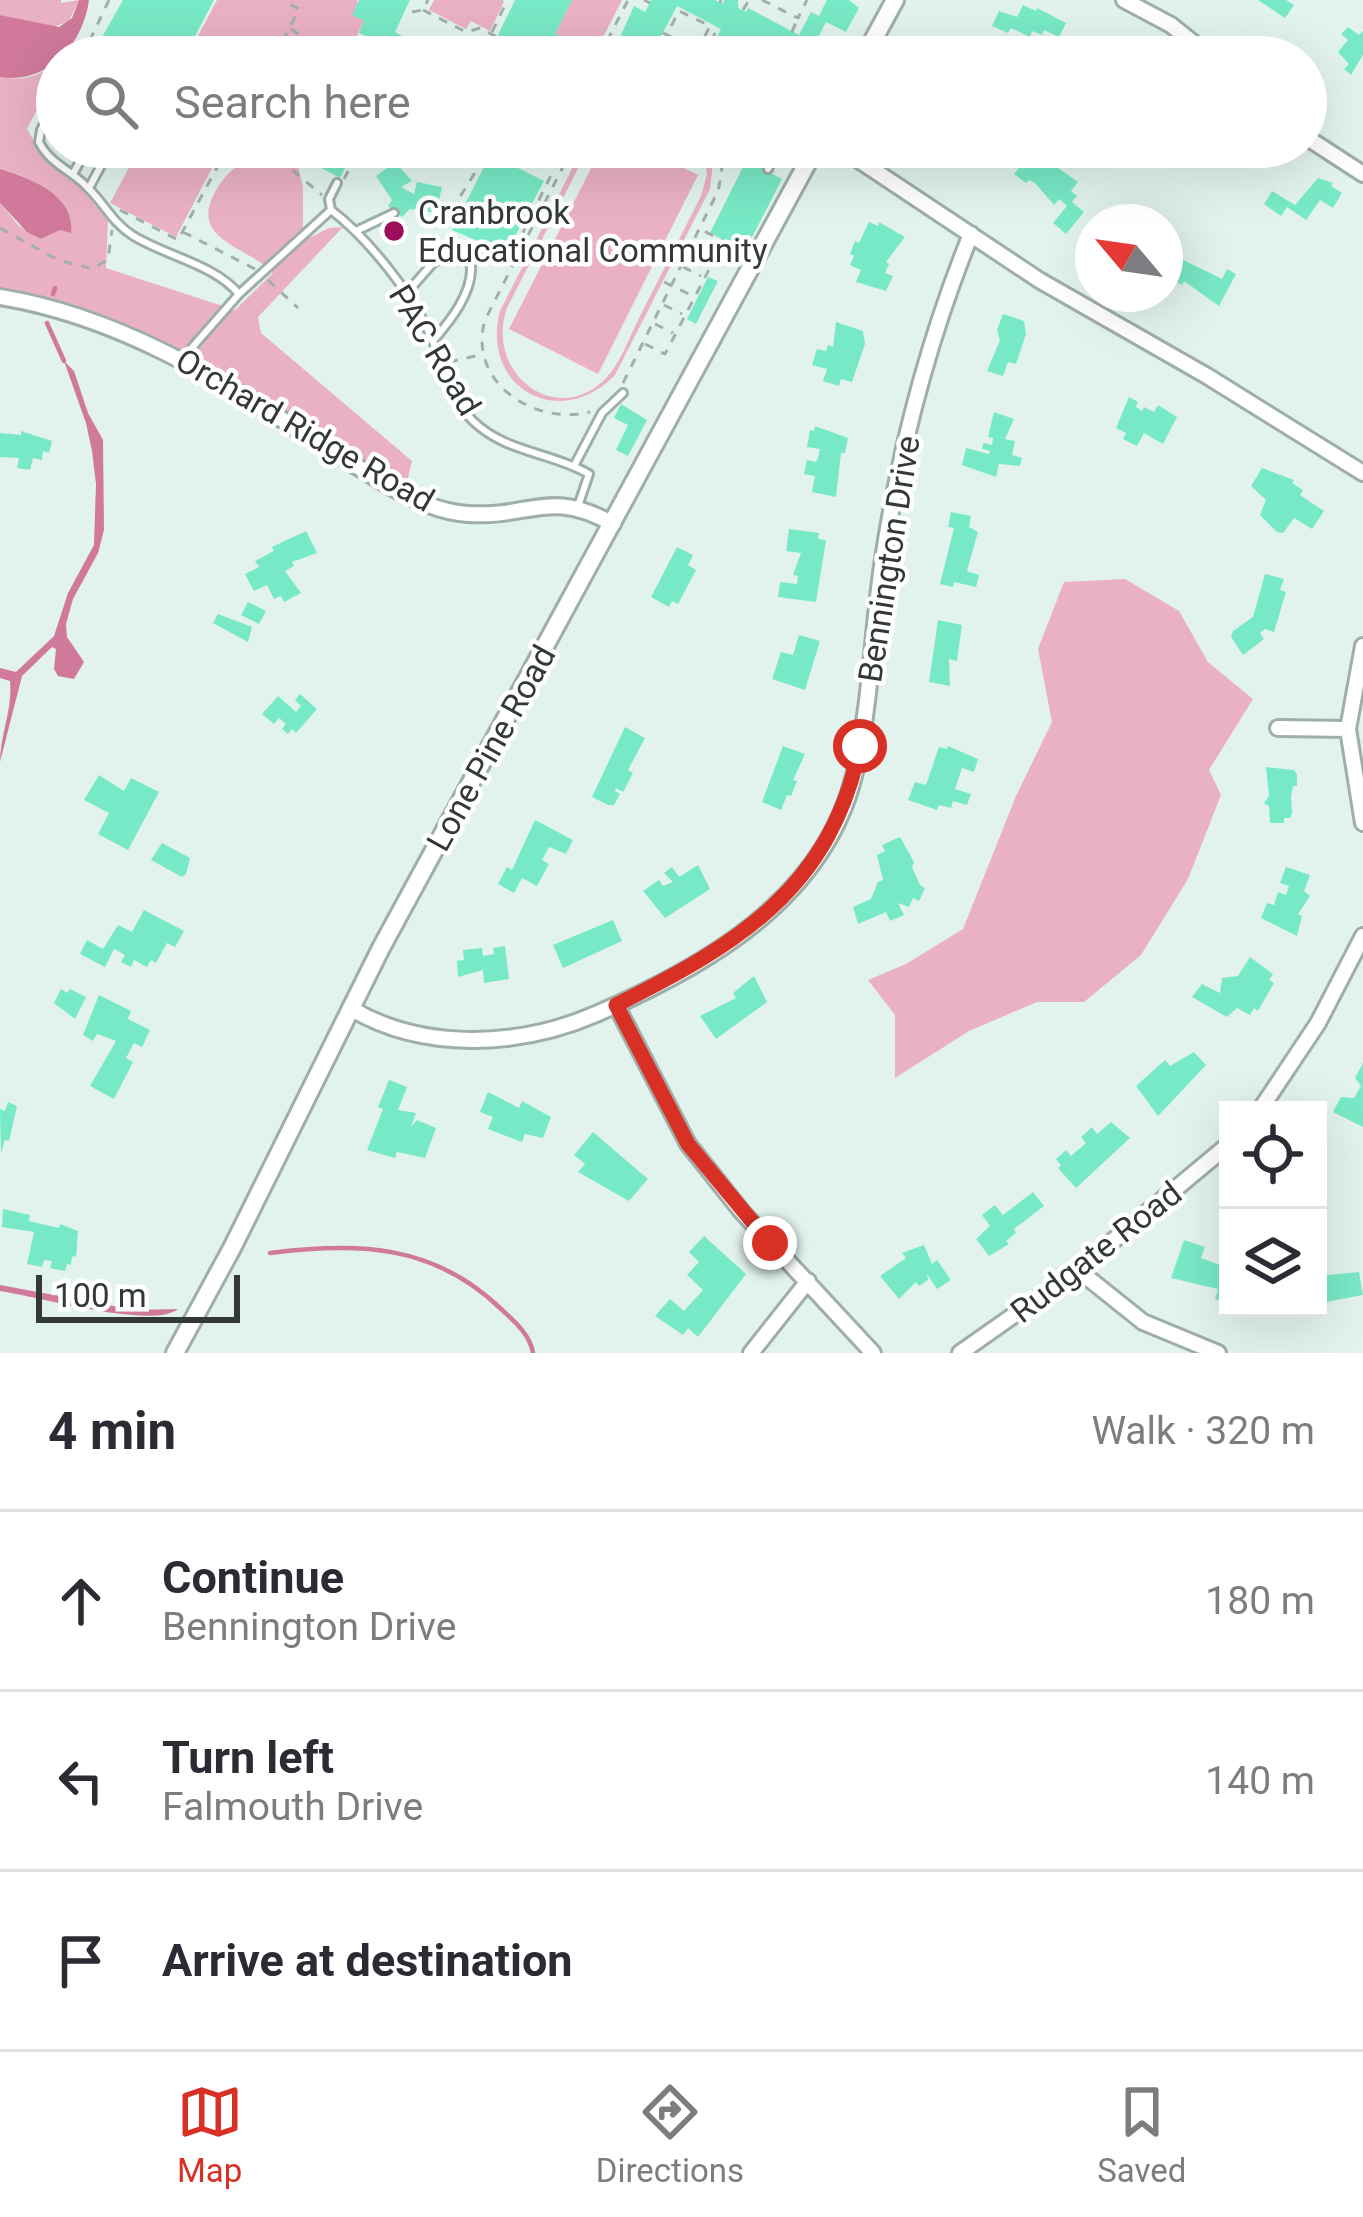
<!DOCTYPE html>
<meta charset="utf-8">
<style>
:root{--surface:#fff;--page:#f2f2f3;--text:#2b2b33;--muted:#7c7c81;--line:#e1e1e2;--accent:#d93025}
body{margin:0;font-family:Roboto,sans-serif;background:var(--page);color:var(--text)}
.controls{position:absolute;right:36px;bottom:36px;display:grid;overflow:hidden;border-radius:0px;box-shadow:0 12px 48px #0002}
.controls button{width:108px;height:108px;display:grid;place-items:center;padding:0;border:0;border-bottom:3px solid var(--line);background:var(--surface);color:var(--text);font:60px sans-serif}
.compass{position:absolute;left:1075px;top:204px;width:108px;height:108px;border-radius:50%;background:var(--surface);box-shadow:0 12px 48px #0002;rotate:299deg}
.scale{position:absolute;left:36px;bottom:30px;width:204px;box-sizing:border-box;padding-left:12px;border:6px solid #323936;border-top:0;font-size:33px;line-height:42px;white-space:nowrap;color:#323936;-webkit-text-stroke:9px #fff;paint-order:stroke}
.stop{position:absolute;width:36px;height:36px;margin:-27px;border:9px solid #d93025;border-radius:50%;background:#fff}
.stop.end{background:#d93025;border-color:#fff;box-shadow:0 3px 12px #0008}
.list{margin:0;padding:0;list-style:none}
h2{display:flex;justify-content:space-between;align-items:center;height:156px;margin:0;padding:0 48px;font-size:51px}
h2 small{font-size:39px;font-weight:400;color:var(--muted)}
.list li{display:grid;grid-template-columns:78px 1fr auto;gap:36px;align-items:center;box-sizing:border-box;height:180px;padding:0 48px;border-top:3px solid var(--line)}
.list b{display:block;font-size:45px;white-space:nowrap}
.list p{margin:0;font-size:39px;white-space:nowrap;color:var(--muted)}
.list em{font-size:39px;font-style:normal;color:var(--muted)}
.icon{flex:none;width:66px;height:66px;fill:none;stroke:currentColor;stroke-width:2;stroke-linecap:round;stroke-linejoin:round}
.map{position:relative;flex:none;width:1363px;height:1353px;overflow:hidden}
.search{position:absolute;background:var(--surface);box-shadow:0 12px 48px #0002;left:36px;right:36px;top:36px;height:132px;display:flex;align-items:center;gap:30px;box-sizing:border-box;padding:0 42px;border-radius:66px;color:var(--muted);font-size:45px}
.sheet{height:696px;background:var(--surface)}
nav{display:flex;justify-content:space-around;align-items:center;box-sizing:border-box;height:168px;border-top:3px solid var(--line);background:var(--surface);font-size:33px;color:var(--muted)}
nav a{display:grid;justify-items:center;gap:6px}
nav .on{color:var(--accent)}
.map>svg:first-child{display:block}
</style>
<div class="map">
<svg width="1363" height="1353" viewBox="0 0 1363 1353">
<rect width="100%" height="100%" fill="#e2f3ed"/>
<path fill="#eab1c4" d="M0,0H61V3L79,0L69,21L54,27L0,15Z
M217,0H357L364,21L347,57H187Z
M434,0H500L504,2L490,31L471,21L466,29L429,10Z
M572,0H622L593,57H561L569,41L555,34Z
M57,58V79L51,82L27,129L46,162L83,190L108,221L106,268L235,310L273,273C249,246 184,241 218,187C227,173 239,161 256,158L258,147H299L295,154L303,187V228L311,237L329,228L343,227L258,317L261,333L412,461L406,486C272,404 160,318 0,290V203L19,226L41,239L60,230L71,232C75,195 30,178 0,169V77C22,81 44,77 57,58Z
M140,147H223L176,237L110,203Z
M583,147H589L507,308C484,374 558,430 607,377C621,362 629,338 638,320C659,279 680,237 701,196L707,174L703,147L710,148L713,162L710,189L615,375C560,432 480,388 500,311Z
M602,147H642L698,175L598,374L509,329Z
M1125,579L1179,611L1208,662L1253,699L1209,770L1221,795L1188,879L1141,955L1084,1002H1037L969,1031L895,1078V1015L868,980L906,964L963,929L1016,796L1052,722L1038,649L1064,582Z"/>
<path fill="#d0799a" d="M79,0H89C83,45 47,85 0,77V15L59,27L72,18Z
M0,169C30,178 76,195 71,233L60,230L41,239L27,232L0,203Z
M64,361L74,371L88,413L103,440L104,530L98,553L73,599L66,624L67,637L84,662L74,679L58,676L54,669L56,649L52,647L22,676L0,762C0,735 13,708 10,681L0,678V668L16,672L54,636L68,593L94,545L96,484L92,451L86,423Z
M0,1285L135,1310L178,1309C153,1330 36,1296 0,1291Z"/>
<g fill="none" stroke-linecap="round" stroke-linejoin="round">
<path stroke="#d0799a" stroke-width="4.5" d="M53,294L55,288
M47,323L64,361
M270,1253C358,1242 433,1244 500,1308C514,1321 530,1334 533,1353"/>
</g>
<path fill="#78e9c6" d="M123,0H214L184,57H91Z
M359,0H410L395,32L439,57H408L359,33L364,21L352,15Z
M515,0H572L555,34L570,41L561,57H540L498,35Z
M651,0H715L723,4L724,0H738V8L746,12L748,8L799,35L811,12L819,16L827,0H849L859,8L846,32L826,22L809,55L791,46L786,57H776L738,38L728,57H707L721,29L677,6L660,38L657,36L653,42L645,38L635,57H611L634,6L645,12Z
M1258,0H1286L1294,5L1285,18Z
M1023,5L1036,11L1037,8L1066,23L1059,37L1044,30L1042,35L1032,31L1030,37L1011,28L1008,33L992,26L999,11L1017,17Z
M1348,27L1359,35L1363,31V55L1351,75L1344,69L1349,64L1338,52L1348,40L1341,34Z
M505,43L526,53L524,57H497Z
M299,147H356L340,178L295,154Z
M480,147H502L519,156L514,166L544,181L506,253L452,230L487,161L489,152Z
M733,147H753L766,154L759,167L782,179L745,251L710,233L743,167L739,165L744,155L732,157Z
M1027,158L1037,166L1048,161L1078,182L1071,191L1077,196L1072,202L1084,212L1066,234L1053,223L1067,206L1059,199L1054,205L1035,183L1029,180L1026,183L1014,174Z
M395,162L412,181L401,187L414,194L417,182L442,187L436,213L410,209L402,217L388,206L392,200L376,176Z
M1318,178L1333,183L1331,186L1342,193L1333,208L1320,200L1306,220L1287,207L1281,216L1264,204L1272,191L1295,205Z
M869,222L878,226L879,222L905,237L886,262L889,264L885,273L893,276L886,291L856,282L861,270L850,265L854,256L850,254L855,241L859,243Z
M1175,256L1222,279L1227,269L1236,274L1219,306L1184,281L1182,285L1165,276Z
M708,277L718,281L696,324L687,319Z
M1003,314L1024,321L1026,334L1016,364L1008,362L1003,376L987,371L1000,340L997,330Z
M836,322L863,331L865,344L852,382L841,379L839,386L823,381L827,369L812,365L817,349L826,351L828,345L833,347Z
M1129,397L1138,402L1136,407L1142,411L1144,407L1154,412L1158,405L1177,417L1163,444L1144,433L1137,446L1123,439L1126,433L1116,428Z
M621,404L647,420L628,456L616,450L628,425L614,418Z
M994,412L1014,419L1005,439L1015,441L1012,455L1022,458L1020,466L999,464L996,477L962,465L966,448L989,454L990,451L982,449L983,443L992,445L993,438L988,437Z
M815,426L848,438L845,453H841L836,497L812,492L815,476L804,474L807,460L816,462L818,458L820,449L807,447L810,430L814,431Z
M21,431L52,441L49,453L43,451L42,460L33,458L30,470L17,468L19,458L0,457V433L21,435Z
M1262,468L1294,480L1292,483L1303,490L1300,495L1324,511L1312,529L1294,518L1283,533L1277,532L1260,515L1266,500L1251,486Z
M951,512L971,516L969,527L978,532L967,571L979,575L976,587L954,582L953,587L940,584L954,528L948,527Z
M789,529L819,533L818,539L826,540L816,602L778,597L780,582L797,584L798,576L793,575L801,553L786,551Z
M306,531L317,553L292,562L294,566L285,571L301,593L284,602L281,596L274,599L267,585L254,591L245,574L259,567L255,561L274,551L272,547Z
M677,547L693,555L688,565L696,570L678,604L672,601L669,607L651,597Z
M1265,574L1284,579L1280,590L1286,592L1274,632L1265,629L1260,633L1264,639L1243,655L1231,637L1233,631L1253,617Z
M248,602L266,611L259,624L241,615Z
M218,614L252,627L248,642L213,623Z
M938,620L962,625L957,661L949,659L950,686L929,682Z
M799,635L820,641L805,690L772,679L781,652L793,655Z
M300,694L317,709L296,733L292,729L288,734L282,729L286,724L279,718L274,724L262,714L278,696L296,712L301,706L295,700Z
M625,727L645,738L628,770L633,773L623,792L616,788L615,791L620,794L614,805H608L592,797Z
M783,746L805,754L793,780L797,781L791,796L787,795L781,810L762,802Z
M948,746L978,759L974,772L962,768L955,789L971,794L967,805L953,801L951,808L939,805L937,810L908,800L915,782L926,785L939,747L947,749Z
M1266,767L1294,770L1297,774V786H1293L1291,797L1292,813L1290,818H1284V823H1270L1269,806L1264,803L1269,796Z
M99,775L124,791L131,778L159,792L128,850L98,834L109,813L84,800Z
M535,820L573,840L566,854L549,847L542,860L549,864L537,886L522,878L514,893L498,884L507,867L512,870Z
M900,837L914,862L912,867L920,885L925,888L919,901L913,898L909,907L898,903L904,915L890,921L886,912L858,924L853,907L871,899L878,882L883,880L877,855L885,851L882,845Z
M162,843L190,858L186,874L182,877L151,860Z
M698,865L710,889L665,918L643,891L659,880L663,886L673,882L664,873L672,867L679,877Z
M1286,867L1310,875L1304,891L1310,896L1298,914L1302,916L1297,936L1261,918L1267,903L1274,905L1278,892L1286,895L1289,886L1280,883Z
M144,910L184,931L175,947L167,943L156,963L151,960L147,967L134,960L131,967L121,962L125,955L114,949L105,967L80,954L87,940L103,949L118,925L132,932Z
M613,920L622,941L563,968L553,945Z
M505,946L509,979L484,983L483,970L458,977L457,961L464,960L463,950L482,948L483,956L494,954L493,948Z
M1250,957L1273,974L1269,980L1274,983L1258,1011L1254,1008L1250,1015L1237,1008L1227,1017L1192,997L1202,984L1220,993L1222,978L1238,976Z
M754,976L767,1002L716,1039L700,1016L736,998L733,993Z
M61,989L67,993L70,989L86,997L75,1019L54,1003Z
M99,995L131,1011L128,1019L150,1030L142,1047L134,1043L126,1058L133,1062L114,1099L90,1086L116,1041L97,1034L93,1041L83,1035Z
M1194,1052L1206,1065L1158,1116L1136,1086L1165,1060L1170,1066Z
M1363,1063V1127L1333,1112L1341,1097L1354,1098L1361,1086L1355,1078Z
M389,1080L407,1087L398,1110L416,1113L411,1127L417,1120L436,1128L425,1158L397,1152L395,1158L367,1150L383,1109L378,1107Z
M488,1092L519,1108L522,1101L551,1117L543,1138L525,1134L522,1142L488,1129L493,1117L480,1112Z
M8,1102L17,1106L9,1141L5,1140L1,1153L0,1109L5,1111Z
M1111,1122L1130,1138L1076,1188L1058,1168L1061,1165L1056,1159L1066,1150L1071,1156L1086,1143L1081,1137L1092,1127L1097,1134Z
M593,1132L648,1179L629,1201L578,1172L585,1164L574,1155Z
M1033,1192L1044,1206L1014,1229L1016,1233L1006,1241L1009,1244L989,1256L976,1239L990,1226L982,1215L995,1205L1003,1215Z
M3,1209L30,1215L29,1221L59,1228L60,1224L78,1231L76,1257L72,1256L71,1265L67,1264L65,1271L50,1268L52,1261L44,1260L42,1267L27,1264L34,1232L2,1227Z
M704,1236L746,1274L698,1337L688,1328L683,1335L655,1316L670,1299L684,1311L703,1290L687,1275L699,1262L689,1252Z
M1184,1240L1205,1247L1201,1258L1225,1267L1222,1277L1228,1279V1303L1215,1299L1218,1289L1171,1278Z
M924,1245L932,1264L937,1260L951,1280L937,1289L927,1274L928,1280L919,1286L916,1282L899,1299L880,1276L906,1258L902,1253Z
M1359,1272L1363,1295L1320,1303L1318,1276Z"/>
<g fill="none" stroke-linecap="round" stroke-linejoin="round">
<defs>
<path id="service" d="M57,100L41,130L39,142C50,164 71,170 87,187C104,203 112,222 132,235C165,256 214,264 239,294
M768,169L779,147
M73,174L88,147
M89,188L111,147
M331,210L329,199L337,183
M356,231L394,213
M405,295L432,264L445,255L457,253L471,265C473,293 450,321 433,341
M182,359L239,294L331,210C368,238 414,296 432,339C444,368 450,398 473,421C506,453 551,452 589,474L578,506
M574,466L602,413L623,393"/>
<path id="minor" d="M1124,0L1171,25L1211,57
M1306,137L1363,174
M839,147L1039,280L1207,376L1363,473
M0,297C148,321 263,411 389,486C414,500 439,512 468,514C532,518 549,488 613,524
M1363,646L1348,729L1363,823
M1278,728L1348,729
M616,1005L688,1144L742,1212L873,1353
M350,1008C423,1052 520,1047 596,1014C705,967 823,900 854,776C871,705 872,630 883,559C900,448 929,338 971,234
M1260,1110L1318,1023L1363,936
M1078,1270L1143,1322L1218,1353
M751,1353L808,1281
M960,1353L1078,1270L1228,1145"/>
<path id="tertiary" d="M864,57L895,0
M175,1353L232,1248L381,948L816,147"/>
</defs>
<use href="#service" stroke="#9eaea8" stroke-width="12"/>
<use href="#minor" stroke="#9eaea8" stroke-width="20"/>
<use href="#tertiary" stroke="#9eaea8" stroke-width="22"/>
<path stroke="#a2afaa" stroke-width="3" stroke-dasharray="9 9" stroke-linecap="butt" d="M644,0L650,3
M762,0L798,18L807,0
M720,3L721,0
M423,10L466,32L480,28L535,57
M743,10L749,0
M412,12L423,10L428,0
M291,29L332,57
M492,32L506,3L502,0
M792,32L797,20
M663,33L698,50L710,26L679,11L667,34
M739,48L736,54L741,57L746,46L751,48L746,57
M490,52L498,43L502,44L495,57
M82,57L109,0
M275,57L299,9L282,0
M345,57L348,54L359,57
M487,57L495,37
M564,57L567,50L580,57
M599,57L628,0
M753,57L757,50L770,57
M265,147L322,195
M512,147L545,164L553,147
M573,147L485,320C467,382 534,426 590,412
M344,179L354,160L351,158
M120,210L178,240L228,147
M0,228L58,260L93,269L108,259L112,230
M183,232L255,269
M692,248L710,257
M481,252L506,265
M428,258L426,252C445,217 469,186 487,151
M507,265L559,159L550,154
M683,267L701,276
M268,280L298,308
M664,282L693,296
M664,305L682,314
M655,324L673,333
M645,344L665,354L724,241L700,229
M449,362L480,355
M623,383L718,191L722,172L719,147"/>
<use href="#service" stroke="#fff" stroke-width="6"/>
<use href="#minor" stroke="#fff" stroke-width="14"/>
<use href="#tertiary" stroke="#fff" stroke-width="16"/>
<path stroke="#a2afaa" stroke-width="3" stroke-dasharray="9 9" stroke-linecap="butt" d="M656,37L695,57
M703,57L718,27"/>
</g>
<g fill="none" stroke-linecap="round" stroke-linejoin="round">
<path stroke="#d93025" stroke-width="15" d="M770,1243L688,1144L616,1005C738,944 831,889 860,746"/>
</g>
<circle fill="#9d0d5a" stroke="#fff" stroke-width="4.5" cx="394" cy="231" r="12"/>
<g text-anchor="middle" dominant-baseline="central" stroke-width="9" stroke-linejoin="round" paint-order="stroke">
<g font-size="33" fill="#323936" stroke="#fff" text-anchor="start">
<text x="418" y="212">Cranbrook<tspan x="418" dy="38">Educational Community</tspan></text>
</g>
<g font-size="33" fill="#323936" stroke="#fff">
<text transform="translate(435 350) rotate(59)">PAC Road</text>
<text transform="translate(305 430) rotate(30)">Orchard Ridge Road</text>
<text transform="translate(889 559) rotate(-81)">Bennington Drive</text>
<text transform="translate(491 748) rotate(-61)">Lone Pine Road</text>
<text transform="translate(1096 1252) rotate(-38)">Rudgate Road</text>
</g>
</g>
</svg>
<div class="controls">
<button><svg class="icon" aria-label="locate" viewBox="0 0 24 24"><circle cx="12" cy="12" r="6"/><path d="M12 2v4M12 18v4M2 12h4M18 12h4"/></svg></button>
<button><svg class="icon" aria-label="layers" viewBox="0 0 24 24"><path d="M12 4l9 5-9 5-9-5zM3 14l9 5 9-5"/></svg></button>
</div>
<svg class="compass" viewBox="-18 -18 36 36"><path d="M0-13l5 13h-10z" fill="#e53935"/><path d="M0 13l5-13h-10z" fill="#7c7c81"/></svg>
<div class="scale">100 m</div>
<div class="stop" style="left:860px;top:746px"></div>
<div class="stop end" style="left:770px;top:1243px"></div>
<div class="search"><svg class="icon" aria-label="search" viewBox="0 0 24 24"><circle cx="10" cy="10" r="6"/><path d="M15 15l6 6"/></svg>Search here</div>
</div>
<section class="sheet">
<h2>4 min<small>Walk · 320 m</small></h2>
<ul class="list">
<li><svg class="icon" aria-label="ahead" viewBox="0 0 24 24"><path d="M12 20V5M6 11l6-6 6 6"/></svg><div><b>Continue</b><p>Bennington Drive</p></div><em>180 m</em></li>
<li><svg class="icon" aria-label="left" viewBox="0 0 24 24"><path d="M17 20v-9H6M10 6l-5 5 5 5"/></svg><div><b>Turn left</b><p>Falmouth Drive</p></div><em>140 m</em></li>
<li><svg class="icon" aria-label="arrive" viewBox="0 0 24 24"><path d="M6 21V4h12l-3 4 3 4H6"/></svg><div><b>Arrive at destination</b></div></li>
</ul>
</section>
<nav>
<a class="on"><svg class="icon" aria-label="map" viewBox="0 0 24 24"><path d="M3 6l6-2 6 2 6-2v14l-6 2-6-2-6 2zM9 4v14M15 6v14"/></svg>Map</a>
<a><svg class="icon" aria-label="directions" viewBox="0 0 24 24"><path d="M12 3l9 9-9 9-9-9zM9 14v-3h6M13 9l2 2-2 2"/></svg>Directions</a>
<a><svg class="icon" aria-label="saved" viewBox="0 0 24 24"><path d="M7 4h10v16l-5-4-5 4z"/></svg>Saved</a>
</nav>
